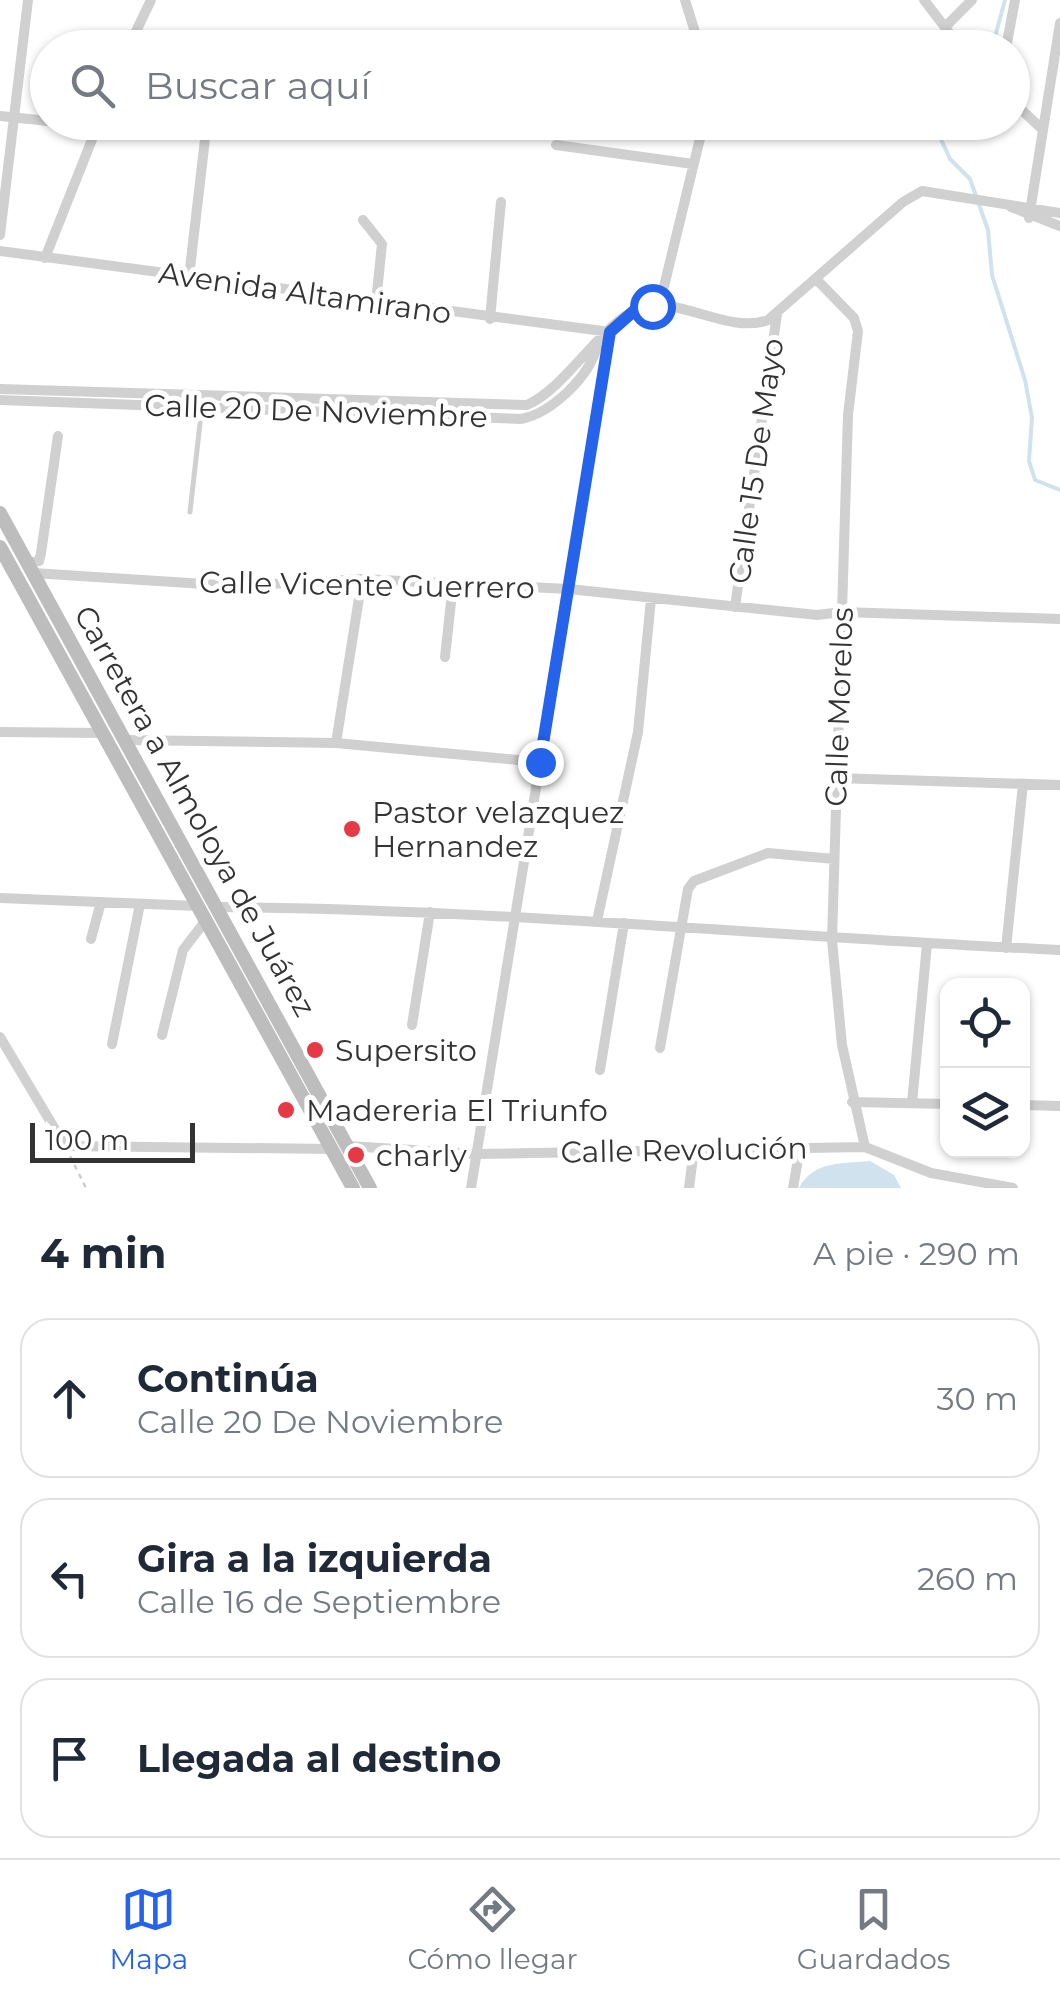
<!DOCTYPE html>
<html lang="es">
<meta charset="utf-8">
<style>
:root{--surface:#fff;--page:#f2f2f3;--text:#1f2937;--muted:#747a83;--line:#e0e1e3;--accent:#2563eb}
body{margin:0;font-family:Montserrat,sans-serif;background:var(--page);color:var(--text)}
.controls{position:absolute;right:30px;bottom:30px;display:grid;overflow:hidden;border-radius:20px;box-shadow:0 2px 8px #0004}
.controls button{width:90px;height:90px;display:grid;place-items:center;padding:0;border:0;border-bottom:2px solid var(--line);background:var(--surface);color:var(--text);font:50px sans-serif}
.scale{position:absolute;left:30px;bottom:25px;width:165px;box-sizing:border-box;padding-left:10px;border:5px solid #333;border-top:0;font-size:28px;line-height:35px;white-space:nowrap;color:#333;-webkit-text-stroke:8px #fff;paint-order:stroke}
.stop{position:absolute;width:30px;height:30px;margin:-22px;border:8px solid #2563eb;border-radius:50%;background:#fff}
.stop.end{background:#2563eb;border-color:#fff;box-shadow:0 2px 10px #0008}
.list{margin:0;padding:0;list-style:none}
h2{display:flex;justify-content:space-between;align-items:center;height:130px;margin:0;padding:0 40px;font-size:42px}
h2 small{font-size:32px;font-weight:400;color:var(--muted)}
.list li{display:grid;grid-template-columns:65px 1fr auto;gap:30px;align-items:center;box-sizing:border-box;height:160px;margin:0 20px 20px;padding:0 20px;border:2px solid var(--line);border-radius:30px}
.list b{display:block;font-size:38px;white-space:nowrap}
.list p{margin:0;font-size:32px;white-space:nowrap;color:var(--muted)}
.list em{font-size:32px;font-style:normal;color:var(--muted)}
.icon{flex:none;width:55px;height:55px;fill:none;stroke:currentColor;stroke-width:2;stroke-linecap:round;stroke-linejoin:round}
.map{position:relative;flex:none;width:1060px;height:1188px;overflow:hidden}
.search{position:absolute;background:var(--surface);box-shadow:0 2px 8px #0004;left:30px;right:30px;top:30px;height:110px;display:flex;align-items:center;gap:25px;box-sizing:border-box;padding:0 35px;border-radius:55px;color:var(--muted);font-size:38px}
.sheet{height:670px;background:var(--surface)}
nav{display:flex;justify-content:space-around;align-items:center;box-sizing:border-box;height:140px;border-top:2px solid var(--line);background:var(--surface);font-size:28px;color:var(--muted)}
nav a{display:grid;justify-items:center;gap:5px}
nav .on{color:var(--accent)}
.map>svg:first-child{display:block}
</style>
<div class="map">
<svg width="1060" height="1188" viewBox="0 0 1060 1188">
<rect width="100%" height="100%" fill="#fff"/>
<path fill="#cfe2ee" d="M870,1161L894,1175L901,1188H799C814,1160 842,1164 870,1161Z"/>
<g fill="none" stroke-linecap="round" stroke-linejoin="round">
<path stroke="#cfe2ee" stroke-width="4" d="M992,48L1005,0
M942,122L940,137L950,159L970,179L988,230L992,275L1025,380L1032,418L1029,461L1035,480L1060,490"/>
<path stroke="#cdcdcd" stroke-width="2.5" stroke-dasharray="5 5" stroke-linecap="butt" d="M70,1156L86,1188"/>
<path stroke="#d0d0d0" stroke-width="5" d="M190,512L202,406"/>
<path stroke="#d0d0d0" stroke-width="10" d="M685,0L700,48
M924,0L961,48
M945,27L972,0
M128,48L151,0
M1006,48L1015,0
M1012,101L1041,128
M0,116L48,121
M58,122L97,127
M269,122L335,134
M556,145L693,164
M1011,207L1060,226
M1029,218L1060,23
M363,220L382,244L376,302
M0,235L28,0
M0,251L610,332L471,1188
M45,258L99,122
M189,277L207,122
M817,280L854,318L858,331L848,415L832,940L842,1045L865,1147
M659,307L704,122
M490,319L501,202
M0,389L527,405C566,388 602,323 638,309C679,294 727,335 768,320L903,202L922,191L1060,213
M0,400L521,419C552,413 590,376 597,346
M27,563L39,561L41,553L58,436
M33,573L236,586L362,579L569,589L817,615L842,612L1060,619
M735,607L777,314
M445,657L453,584
M0,732L101,733
M125,740L336,743L539,762
M336,743L362,579
M836,778L1060,785
M0,898L198,906
M217,907C498,909 779,937 1060,950
M597,921L638,732L651,599
M91,939L101,902
M1006,948L1023,784
M412,1025L430,912
M162,1035L183,950L206,920
M0,1037L65,1146L332,1149
M112,1044L140,904
M660,1048L688,889L694,881L768,853L834,859
M600,1070L624,923
M852,1102L948,1104
M912,1103L927,944
M1022,1105L1060,1106
M349,1146L476,1154L865,1147L931,1173L1013,1188
M689,1188L694,1149
M793,1188L800,1148"/>
<path stroke="#d0d0d0" stroke-width="12" d="M406,414V403"/>
<path stroke="#bdbdbd" stroke-width="14" d="M0,513L370,1188
M0,547L353,1188"/>
</g>
<g fill="none" stroke-linecap="round" stroke-linejoin="round">
<path stroke="#2563eb" stroke-width="12" d="M540,762L610,332L635,310L652,306"/>
</g>
<g fill="#e63946" stroke="#fff" stroke-width="4">
<circle cx="352" cy="829" r="10"/>
<circle cx="315" cy="1050" r="10"/>
<circle cx="286" cy="1110" r="10"/>
<circle cx="356" cy="1155" r="10"/>
</g>
<g text-anchor="middle" dominant-baseline="central" stroke-width="10" stroke-linejoin="round" paint-order="stroke">
<g font-size="30" fill="#333" stroke="#fff">
<text transform="translate(305 293) rotate(8)">Avenida Altamirano</text>
<text transform="translate(316 411) rotate(2)">Calle 20 De Noviembre</text>
<text transform="translate(756 461) rotate(-82)">Calle 15 De Mayo</text>
<text transform="translate(367 585) rotate(1)">Calle Vicente Guerrero</text>
<text transform="translate(839 707) rotate(-88)">Calle Morelos</text>
<text transform="translate(195 811) rotate(61)">Carretera a Almoloya de Juárez</text>
<text transform="translate(684 1150) rotate(-1)">Calle Revolución</text>
</g>
<g font-size="30" fill="#333" stroke="#fff" text-anchor="start">
<text x="372" y="812">Pastor velazquez<tspan x="372" dy="34">Hernandez</tspan></text>
<text x="335" y="1050">Supersito</text>
<text x="306" y="1110">Madereria El Triunfo</text>
<text x="376" y="1155">charly</text>
</g>
</g>
</svg>
<div class="controls">
<button><svg class="icon" aria-label="locate" viewBox="0 0 24 24"><circle cx="12" cy="12" r="6"/><path d="M12 2v4M12 18v4M2 12h4M18 12h4"/></svg></button>
<button><svg class="icon" aria-label="layers" viewBox="0 0 24 24"><path d="M12 4l9 5-9 5-9-5zM3 14l9 5 9-5"/></svg></button>
</div>
<div class="scale">100 m</div>
<div class="stop" style="left:652px;top:306px"></div>
<div class="stop end" style="left:540px;top:762px"></div>
<div class="search"><svg class="icon" aria-label="search" viewBox="0 0 24 24"><circle cx="10" cy="10" r="6"/><path d="M15 15l6 6"/></svg>Buscar aquí</div>
</div>
<section class="sheet">
<h2>4 min<small>A pie · 290 m</small></h2>
<ul class="list">
<li><svg class="icon" aria-label="ahead" viewBox="0 0 24 24"><path d="M12 20V5M6 11l6-6 6 6"/></svg><div><b>Continúa</b><p>Calle 20 De Noviembre</p></div><em>30 m</em></li>
<li><svg class="icon" aria-label="left" viewBox="0 0 24 24"><path d="M17 20v-9H6M10 6l-5 5 5 5"/></svg><div><b>Gira a la izquierda</b><p>Calle 16 de Septiembre</p></div><em>260 m</em></li>
<li><svg class="icon" aria-label="arrive" viewBox="0 0 24 24"><path d="M6 21V4h12l-3 4 3 4H6"/></svg><div><b>Llegada al destino</b></div></li>
</ul>
</section>
<nav>
<a class="on"><svg class="icon" aria-label="map" viewBox="0 0 24 24"><path d="M3 6l6-2 6 2 6-2v14l-6 2-6-2-6 2zM9 4v14M15 6v14"/></svg>Mapa</a>
<a><svg class="icon" aria-label="directions" viewBox="0 0 24 24"><path d="M12 3l9 9-9 9-9-9zM9 14v-3h6M13 9l2 2-2 2"/></svg>Cómo llegar</a>
<a><svg class="icon" aria-label="saved" viewBox="0 0 24 24"><path d="M7 4h10v16l-5-4-5 4z"/></svg>Guardados</a>
</nav>
